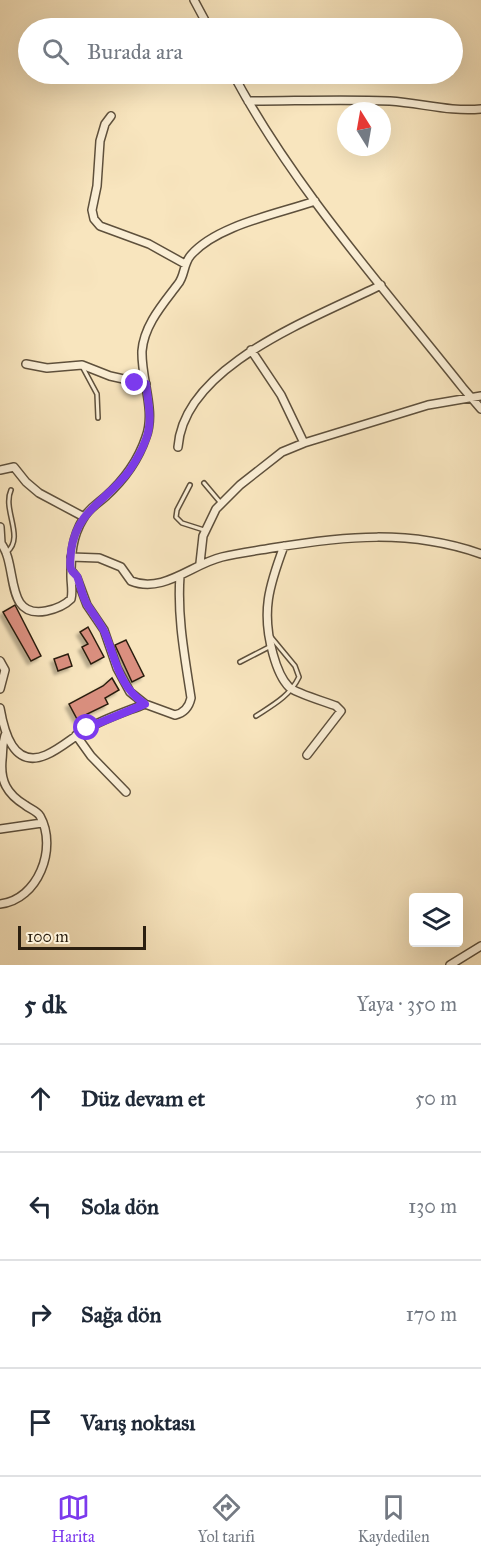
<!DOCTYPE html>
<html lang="tr">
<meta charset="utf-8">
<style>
:root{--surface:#fff;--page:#f6f6f7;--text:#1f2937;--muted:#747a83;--line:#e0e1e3;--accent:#7c3aed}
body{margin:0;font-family:"IM FELL Great Primer",serif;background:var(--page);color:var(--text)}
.controls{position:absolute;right:18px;bottom:18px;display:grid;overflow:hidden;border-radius:6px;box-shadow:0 6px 24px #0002}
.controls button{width:54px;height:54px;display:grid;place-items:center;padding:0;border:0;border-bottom:2px solid var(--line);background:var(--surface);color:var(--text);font:30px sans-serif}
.compass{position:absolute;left:337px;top:102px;width:54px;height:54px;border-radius:50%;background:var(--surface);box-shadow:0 6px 24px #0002;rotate:349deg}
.scale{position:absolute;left:18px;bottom:15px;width:128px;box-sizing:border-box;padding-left:6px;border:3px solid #2b1f10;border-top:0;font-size:16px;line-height:21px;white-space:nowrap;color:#2b1f10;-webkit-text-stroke:4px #faeed5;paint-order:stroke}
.stop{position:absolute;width:18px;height:18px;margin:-14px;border:4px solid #7c3aed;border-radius:50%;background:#fff}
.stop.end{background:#7c3aed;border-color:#fff;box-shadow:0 2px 6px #0008}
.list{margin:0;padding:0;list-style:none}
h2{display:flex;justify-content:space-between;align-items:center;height:78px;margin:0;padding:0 24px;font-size:26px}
h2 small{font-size:20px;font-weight:400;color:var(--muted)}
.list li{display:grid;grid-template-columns:39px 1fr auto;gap:18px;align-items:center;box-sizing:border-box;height:108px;padding:0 24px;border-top:2px solid var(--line)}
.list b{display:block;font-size:22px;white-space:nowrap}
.list em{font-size:20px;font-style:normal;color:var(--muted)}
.icon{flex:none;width:33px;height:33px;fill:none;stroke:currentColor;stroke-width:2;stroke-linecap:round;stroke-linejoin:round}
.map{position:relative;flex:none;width:481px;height:965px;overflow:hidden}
.search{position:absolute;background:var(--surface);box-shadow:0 6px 24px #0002;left:18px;right:18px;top:18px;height:66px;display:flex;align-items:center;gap:15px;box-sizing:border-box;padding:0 21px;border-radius:33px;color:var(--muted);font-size:22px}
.sheet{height:510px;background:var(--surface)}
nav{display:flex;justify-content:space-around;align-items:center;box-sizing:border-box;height:84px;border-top:2px solid var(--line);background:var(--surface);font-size:16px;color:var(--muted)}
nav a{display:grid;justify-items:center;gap:3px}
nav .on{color:var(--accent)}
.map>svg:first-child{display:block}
</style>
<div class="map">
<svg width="481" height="965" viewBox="0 0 481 965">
<defs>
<filter id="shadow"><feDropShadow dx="-3.5" dy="3.5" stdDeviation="1.5" flood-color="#0004"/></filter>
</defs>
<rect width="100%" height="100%" fill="#f8e5be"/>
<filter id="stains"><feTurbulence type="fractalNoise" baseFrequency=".00333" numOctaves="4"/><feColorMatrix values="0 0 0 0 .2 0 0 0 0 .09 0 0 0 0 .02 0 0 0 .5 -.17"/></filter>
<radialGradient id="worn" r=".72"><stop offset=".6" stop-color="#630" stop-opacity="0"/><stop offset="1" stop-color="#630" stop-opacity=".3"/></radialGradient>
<path fill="#da8f7f" stroke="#2b1f10" stroke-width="1.5" filter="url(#shadow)" d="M15,605L41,656L31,661L3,612Z
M88,627L104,657L91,664L82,647L88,644L80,632Z
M126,640L144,676L132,682L115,645Z
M68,654L72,666L58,671L54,659Z
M112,678L119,690L105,698L108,704L77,719L69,704L103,686Z"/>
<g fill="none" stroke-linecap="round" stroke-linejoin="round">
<defs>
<path id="service" d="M82,366L97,394L98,418
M204,483L220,502
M190,485L177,510L176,517L182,523L204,530
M7,552C25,537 2,510 11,490
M240,662L271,646
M256,716C273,705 290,696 299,677L295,666L271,637"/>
<path id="minor" d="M194,0L209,28
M233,74C294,188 383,287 463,388L481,409
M248,101C295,101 342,99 390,101C421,103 450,112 481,109
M111,116L105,124L100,141L97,186L92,210L94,219L100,226L149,244L185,264
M251,350L281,395L304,443
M26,364L47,368L82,365L110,376L146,384
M178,447C184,364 318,317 381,285
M0,470L14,467L26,482L39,493L84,517
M0,527L1,543
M0,542C19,564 3,619 46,611C56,609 64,606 71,599C73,592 71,584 71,576C71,555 72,537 83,519C88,509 97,504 105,497C124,480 138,461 146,437C156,410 141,380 142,351C144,325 163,304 178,284C185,276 183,264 191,255C217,225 278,214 315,201
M284,546C269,586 261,612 273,654C276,665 281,679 289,687C295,693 326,702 336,706L341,711L307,755
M71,557L99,558L121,567L131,581C163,594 192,564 222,557C238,553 255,551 272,548C344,536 410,529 481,554
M200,563L203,536L216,509L240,485L282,452L304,443L428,405L481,396
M71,570L77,578L87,605L104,630L117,668L130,692L145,704L175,715C184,713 189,707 191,698C185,658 177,617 180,576
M0,661L5,670L0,689
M0,708C4,731 13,769 46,755C60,749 72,738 85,730C103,719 125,712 145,704
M76,735L91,756L126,792
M0,829L42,823
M0,904C38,900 58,848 40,816C37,811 30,809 25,805C7,794 0,781 2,760C3,751 2,740 6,733
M450,965L481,946"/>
</defs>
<use href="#service" stroke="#5e503c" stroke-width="6"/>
<use href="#minor" stroke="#5e503c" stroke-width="10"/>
<use href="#service" stroke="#faeed5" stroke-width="3"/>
<use href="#minor" stroke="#faeed5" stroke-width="7"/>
</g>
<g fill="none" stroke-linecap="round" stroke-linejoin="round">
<path stroke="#7c3aed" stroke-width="8" d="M87,728L145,704C119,687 116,660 105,633C101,624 94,615 88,606C82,597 81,586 77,576C75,574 72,572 71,569C69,565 71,556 71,551C77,509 107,501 129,471C136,461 142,450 146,439C153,421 148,402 146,384L135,383"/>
</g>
<rect width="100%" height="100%" filter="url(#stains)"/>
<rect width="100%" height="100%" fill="url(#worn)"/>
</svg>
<div class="controls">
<button><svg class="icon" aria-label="layers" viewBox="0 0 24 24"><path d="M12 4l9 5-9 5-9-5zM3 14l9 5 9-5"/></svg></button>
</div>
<svg class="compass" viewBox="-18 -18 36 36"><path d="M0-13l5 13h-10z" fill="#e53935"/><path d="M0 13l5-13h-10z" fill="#747a83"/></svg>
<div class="scale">100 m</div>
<div class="stop" style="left:87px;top:728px"></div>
<div class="stop end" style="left:135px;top:383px"></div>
<div class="search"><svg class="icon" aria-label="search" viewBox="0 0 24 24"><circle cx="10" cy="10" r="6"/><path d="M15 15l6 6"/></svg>Burada ara</div>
</div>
<section class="sheet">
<h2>5 dk<small>Yaya · 350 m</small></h2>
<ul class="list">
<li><svg class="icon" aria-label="ahead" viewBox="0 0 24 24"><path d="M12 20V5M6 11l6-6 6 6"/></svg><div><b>Düz devam et</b></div><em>50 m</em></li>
<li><svg class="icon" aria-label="left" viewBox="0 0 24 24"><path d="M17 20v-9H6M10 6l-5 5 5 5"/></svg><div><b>Sola dön</b></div><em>130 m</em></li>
<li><svg class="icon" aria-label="right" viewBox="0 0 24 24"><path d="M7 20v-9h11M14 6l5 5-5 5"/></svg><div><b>Sağa dön</b></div><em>170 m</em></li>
<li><svg class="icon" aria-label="arrive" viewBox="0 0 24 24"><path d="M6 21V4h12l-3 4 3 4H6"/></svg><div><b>Varış noktası</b></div></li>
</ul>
</section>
<nav>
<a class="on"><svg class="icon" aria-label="map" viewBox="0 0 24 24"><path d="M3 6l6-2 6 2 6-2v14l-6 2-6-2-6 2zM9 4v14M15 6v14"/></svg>Harita</a>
<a><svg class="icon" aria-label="directions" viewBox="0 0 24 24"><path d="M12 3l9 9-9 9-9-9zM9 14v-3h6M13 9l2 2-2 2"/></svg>Yol tarifi</a>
<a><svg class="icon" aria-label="saved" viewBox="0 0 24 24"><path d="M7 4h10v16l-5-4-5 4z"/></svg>Kaydedilen</a>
</nav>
